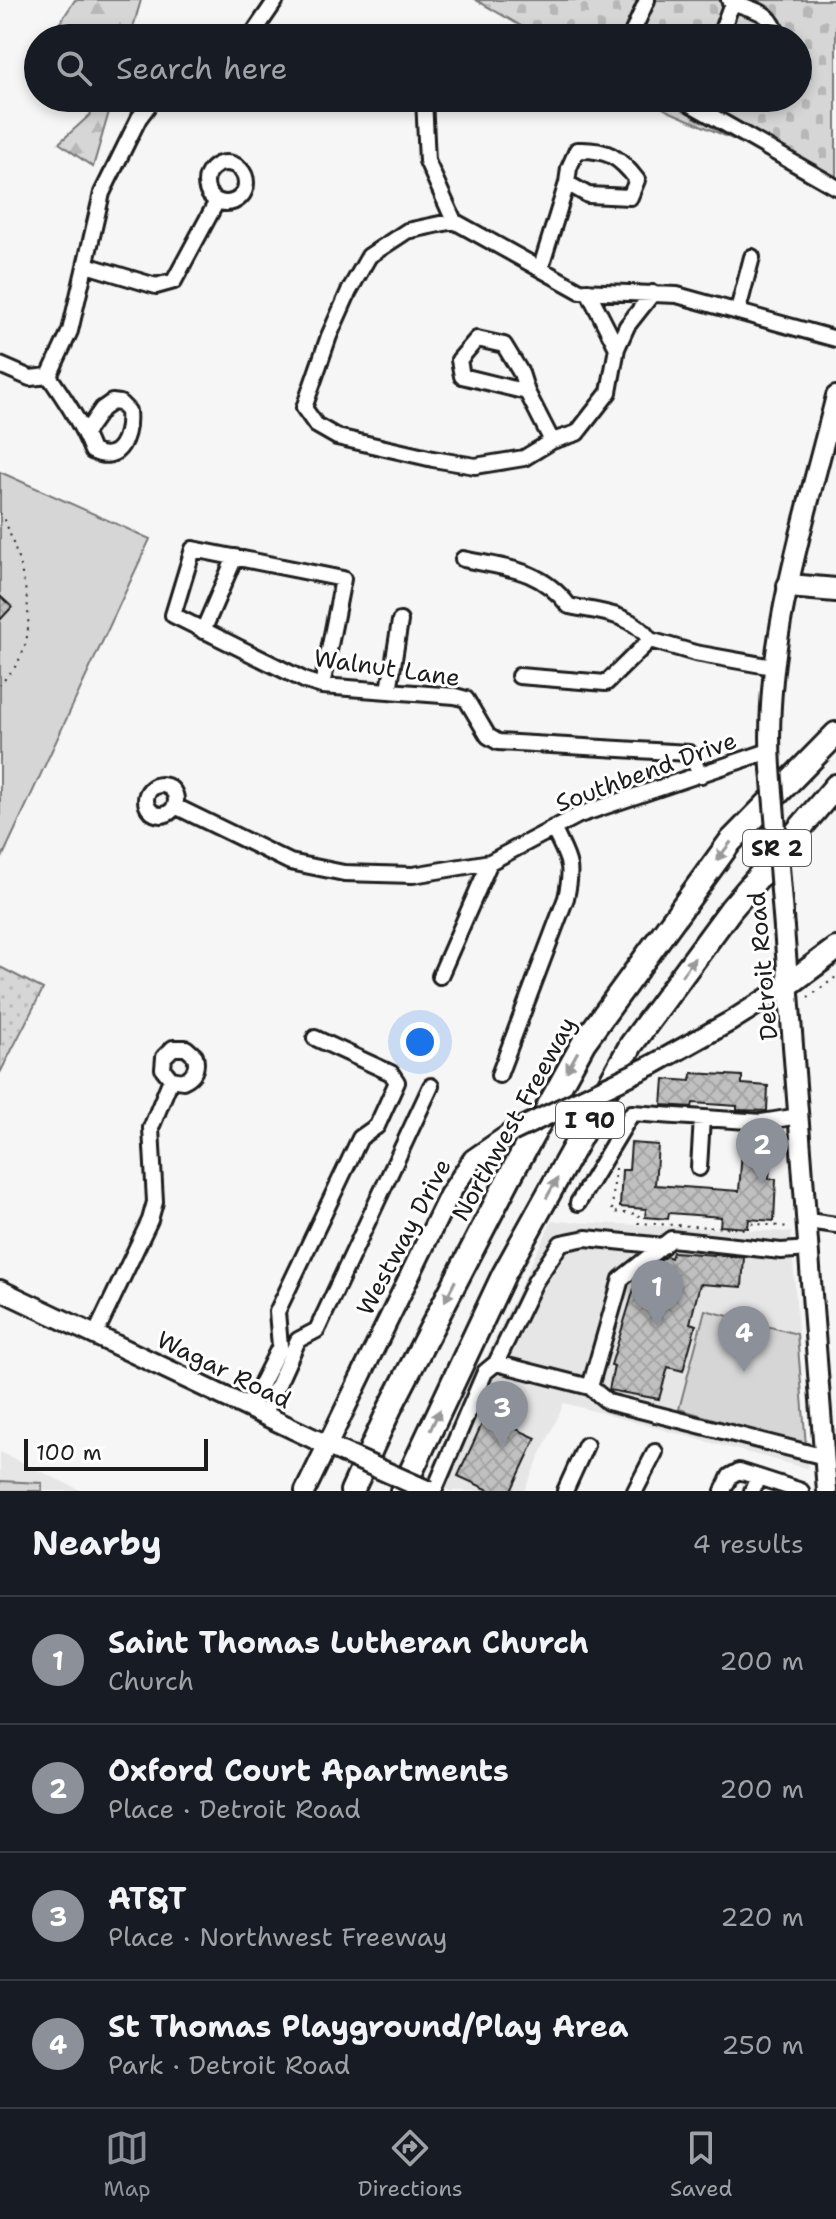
<!DOCTYPE html>
<meta charset="utf-8">
<style>
:root{--surface:#171b24;--page:#242831;--text:#f1f3f6;--muted:#9ea1a6;--line:#363941;--accent:#8c9099}
body{margin:0;font-family:"Shantell Sans",sans-serif;background:var(--page);color:var(--text)}
.scale{position:absolute;left:24px;bottom:20px;width:184px;box-sizing:border-box;padding-left:8px;border:4px solid #1c1c1c;border-top:0;font-size:22px;line-height:28px;white-space:nowrap;color:#1c1c1c;-webkit-text-stroke:6px #fff;paint-order:stroke}
.you{position:absolute;left:420px;top:1042px;width:28px;height:28px;margin:-20px;border:6px solid #fff;border-radius:50%;background:#1a73e8;box-shadow:0 0 0 12px #1a73e833}
.badge{display:grid;place-items:center;width:52px;height:52px;border-radius:50%;background:var(--accent);color:#fff;font-size:26px;font-weight:700}
.pin{position:absolute;translate:-50% -66px;filter:drop-shadow(0 2px 4px #0008)}
.pin::after{content:'';position:absolute;top:42px;width:28px;height:24px;background:inherit;clip-path:polygon(0 0,100% 0,50% 100%)}
.list{margin:0;padding:0;list-style:none}
h2{display:flex;justify-content:space-between;align-items:center;height:104px;margin:0;padding:0 32px;font-size:34px}
h2 small{font-size:26px;font-weight:400;color:var(--muted)}
.list li{display:grid;grid-template-columns:52px 1fr auto;gap:24px;align-items:center;box-sizing:border-box;height:128px;padding:0 32px;border-top:2px solid var(--line)}
.list b{display:block;font-size:30px;white-space:nowrap}
.list p{margin:0;font-size:26px;white-space:nowrap;color:var(--muted)}
.list em{font-size:26px;font-style:normal;color:var(--muted)}
.icon{flex:none;width:44px;height:44px;fill:none;stroke:currentColor;stroke-width:2;stroke-linecap:round;stroke-linejoin:round}
.map{position:relative;flex:none;width:836px;height:1491px;overflow:hidden}
.search{position:absolute;background:var(--surface);box-shadow:0 4px 12px #0003;left:24px;right:24px;top:24px;height:88px;display:flex;align-items:center;gap:20px;box-sizing:border-box;padding:0 28px;border-radius:44px;color:var(--muted);font-size:30px}
.sheet{height:616px;background:var(--surface)}
nav{display:flex;justify-content:space-around;align-items:center;box-sizing:border-box;height:112px;border-top:2px solid var(--line);background:var(--surface);font-size:22px;color:var(--muted)}
nav a{display:grid;justify-items:center;gap:4px}
nav .on{color:var(--accent)}
.map>svg:first-child{display:block}
</style>
<div class="map">
<svg width="836" height="1491" viewBox="0 0 836 1491">
<defs>
<pattern id="forest-firs" width="22" height="20" patternUnits="userSpaceOnUse" patternTransform="scale(2)"><rect width="22" height="20" fill="#d6d6d6"/><path d="M5 1l3.5 6h-7zM16 11l3.5 6h-7z" fill="#b7b7b7"/></pattern>
<pattern id="cemetery-stones" width="16" height="16" patternUnits="userSpaceOnUse" patternTransform="scale(2)"><rect width="16" height="16" fill="#d6d6d6"/><path d="M2 7V4a2 2 0 0 1 4 0v3zM10 15v-3a2 2 0 0 1 4 0v3z" fill="#b7b7b7"/></pattern>
<pattern id="garden-dots" width="8" height="8" patternUnits="userSpaceOnUse" patternTransform="scale(2)"><rect width="8" height="8" fill="#d6d6d6"/><path d="M2 2h.1M6 6h.1" fill="none" stroke="#b7b7b7" stroke-width="1.8" stroke-linecap="round"/></pattern>
<pattern id="building-cross-hatch" width="8" height="8" patternUnits="userSpaceOnUse" patternTransform="scale(2)"><rect width="8" height="8" fill="#c0c0c0"/><path d="M0 0l8 8M0 8l8-8" fill="none" stroke="#a4a4a4"/></pattern>
</defs>
<rect width="100%" height="100%" fill="#f6f6f6"/>
<filter id="ink" filterUnits="userSpaceOnUse"><feTurbulence type="fractalNoise" baseFrequency=".0125" numOctaves="2"/><feDisplacementMap in="SourceGraphic" scale="16" xChannelSelector="R" yChannelSelector="G"/><feConvolveMatrix kernelMatrix="1 2 1 2 8 2 1 2 1" color-interpolation-filters="sRGB"/></filter>
<g filter="url(#ink)">
<path fill="#e6e6e6" d="M552,1221L791,1232L808,1469L564,1403L524,1491H450L445,1488L451,1474L433,1466Z
M0,1452L82,1491H0Z"/>
<path fill="url(#forest-firs)" stroke="#797979" stroke-width="2" d="M75,0H141L130,38H50Z
M83,98H113L93,167L59,143L91,114Z"/>
<path fill="url(#cemetery-stones)" stroke="#797979" stroke-width="2" d="M476,0H836V184L668,111L647,98H798V38H542Z"/>
<path fill="#d6d6d6" stroke="#797979" stroke-width="2" d="M0,472L150,539L0,862Z
M705,1310L797,1334L806,1446L679,1409Z
M0,1481L42,1483V1491H0Z"/>
<path fill="url(#garden-dots)" stroke="#797979" stroke-width="2" d="M0,967L43,989L0,1073Z"/>
<path fill="url(#building-cross-hatch)" stroke="#1c1c1c" stroke-width="2" d="M0,596L12,607L0,620Z
M692,1073L742,1076V1084L768,1086L767,1111L737,1110V1106L693,1103L692,1107L662,1105L664,1079L691,1081Z
M743,1137L772,1139L769,1179H776L774,1221L749,1219L748,1228L720,1226L721,1217L669,1213L668,1219L645,1217L646,1209L620,1207L622,1170H629L631,1143L658,1145L655,1185L739,1191Z
M673,1252L744,1257L742,1287L700,1284L690,1323L696,1325L683,1371L668,1367L659,1399L609,1390L614,1366L611,1365L634,1289L656,1277L661,1260L666,1256L671,1258Z
M486,1415L536,1438L511,1491H491L458,1476Z"/>
<g fill="none" stroke-linecap="round" stroke-linejoin="round">
<defs>
<path id="minor" d="M729,0C752,12 771,7 778,38
M250,38L276,0
M630,38L647,0
M719,38L729,11L734,3
M424,98L427,161L454,221L580,291L677,295L836,339
M680,98L836,187
M206 183a20 20 0 1 1 40 0a20 20 0 1 1-40 0Z
M454,221L407,231L369,256L349,291L329,336L304,408L316,425L337,437L433,459L475,466L524,458L552,441L577,433L609,392L617,348L588,291
M86,265L156,286L174,281L217,201
M541,267L567,183L588,195L630,197L637,180C619,156 606,149 577,150L569,168L567,183
M738,310L752,257
M617,348L627,326L653,293
M0,365L30,378L49,376
M49,376L70,331L102,193L139,118L154,98
M49,376C66,401 81,423 92,451C121,466 130,434 128,411L120,403L112,402L102,409L85,433
M527,392L521,373L504,345L477,339L459,360L462,376L527,392L552,441
M463,559C506,568 540,568 569,606C599,612 632,613 650,640L695,653L773,667
M203,631L235,557
M519,676L606,683L650,640
M322,686L343,579L193,549L173,615L306,681L322,686L455,696L466,699L488,736L498,742L689,753L701,775
M389,691L400,621
M146 800a15 15 0 1 1 30 0a15 15 0 1 1-30 0Z
M175,806L290,862L344,873L413,875L490,862L579,815L769,751
M440,976L490,862
M499,1075L566,898C574,863 568,860 553,828
M699,1168L702,1118
M578,1203L632,1113L762,1122L799,1116
M808,1221L836,1225
M810,1249L781,1251L671,1239L621,1279L590,1387L608,1402L825,1457
M95,1335L150,1220L155,1202L151,1128L171,1079L163,1069L164,1057L173,1048H186L195,1056C198,1068 194,1076 183,1081L171,1079
M496,1363L535,1282L561,1243L586,1238L663,1246
M249,1408L280,1346L277,1312L360,1138L377,1126L397,1082L391,1073L315,1038
M264,1415L298,1340L317,1330L431,1086
M758,1477L801,1491
M434,1491L485,1372L496,1363L590,1387
M565,1491L586,1445
M635,1491L655,1452
M723,1491L730,1476L739,1471L758,1477L752,1491"/>
<path id="major" d="M771,768C763,641 806,518 836,396
M784,928L827,1491
M652,1065L731,1021L789,984
M0,1290L348,1455
M305,1491L449,1195L473,1159L512,1132"/>
<path id="highway" d="M789,586L836,590
M789,984L836,949
M352,1491L390,1408L509,1178L584,1042L730,842L836,734
M402,1491L504,1274L631,1045L731,909L836,786"/>
</defs>
<use href="#minor" stroke="#1c1c1c" stroke-width="20"/>
<use href="#major" stroke="#1c1c1c" stroke-width="24"/>
<use href="#highway" stroke="#1c1c1c" stroke-width="28"/>
<path stroke="#1c1c1c" stroke-width="2" stroke-dasharray="2 6" stroke-linecap="butt" d="M0,513L5,520C19,559 41,621 19,660C15,669 6,677 0,685
M808,998L836,977
M615,1168L612,1212L639,1214L638,1223L747,1229V1223L790,1227"/>
<use href="#minor" stroke="#fff" stroke-width="14"/>
<use href="#major" stroke="#fff" stroke-width="18"/>
<use href="#highway" stroke="#fff" stroke-width="22"/>
<defs>
<path id="major-bridge" d="M771,768L784,928
M512,1132L652,1065
M348,1455L429,1491"/>
</defs>
<use href="#major-bridge" stroke="#1c1c1c" stroke-width="24" stroke-linecap="butt"/>
<use href="#major-bridge" stroke="#fff" stroke-width="18"/>
</g>
<defs><path id="oneway-solid" d="M-6-.8H1V-3.2L6.5 0L1 3.2V.8H-6Z" transform="scale(2)"/></defs>
<g fill="#999">
<use href="#oneway-solid" transform="translate(724 851) rotate(127)"/>
<use href="#oneway-solid" transform="translate(688 967) rotate(-54)"/>
<use href="#oneway-solid" transform="translate(572 1062) rotate(119)"/>
<use href="#oneway-solid" transform="translate(552 1188) rotate(-61)"/>
<use href="#oneway-solid" transform="translate(450 1291) rotate(117)"/>
<use href="#oneway-solid" transform="translate(435 1420) rotate(-65)"/>
</g>
</g>
<g text-anchor="middle" dominant-baseline="central" stroke-width="6" stroke-linejoin="round" paint-order="stroke">
<g fill="#fff" stroke="#606060" stroke-width="2">
<rect x="743" y="830" width="68" height="36" rx="6"/>
<rect x="556" y="1102" width="68" height="36" rx="6"/>
</g>
<g font-size="22" font-weight="bold" fill="#1c1c1c">
<text x="777" y="848">SR 2</text>
<text x="590" y="1120">I 90</text>
</g>
<g font-size="24" fill="#1c1c1c" stroke="#fff">
<text transform="translate(387 668) rotate(8)">Walnut Lane</text>
<text transform="translate(646 772) rotate(-20)">Southbend Drive</text>
<text transform="translate(763 966) rotate(-95)">Detroit Road</text>
<text transform="translate(514 1119) rotate(-61)">Northwest Freeway</text>
<text transform="translate(404 1237) rotate(-62)">Westway Drive</text>
<text transform="translate(224 1370) rotate(26)">Wagar Road</text>
</g>
</g>
</svg>
<div class="scale">100 m</div>
<div class="you"></div>
<div class="pin badge" style="left:657px;top:1326px">1</div>
<div class="pin badge" style="left:762px;top:1184px">2</div>
<div class="pin badge" style="left:502px;top:1447px">3</div>
<div class="pin badge" style="left:744px;top:1372px">4</div>
<div class="search"><svg class="icon" aria-label="search" viewBox="0 0 24 24"><circle cx="10" cy="10" r="6"/><path d="M15 15l6 6"/></svg>Search here</div>
</div>
<section class="sheet">
<h2>Nearby<small>4 results</small></h2>
<ul class="list">
<li><span class="badge">1</span><div><b>Saint Thomas Lutheran Church</b><p>Church</p></div><em>200 m</em></li>
<li><span class="badge">2</span><div><b>Oxford Court Apartments</b><p>Place · Detroit Road</p></div><em>200 m</em></li>
<li><span class="badge">3</span><div><b>AT&amp;T</b><p>Place · Northwest Freeway</p></div><em>220 m</em></li>
<li><span class="badge">4</span><div><b>St Thomas Playground/Play Area</b><p>Park · Detroit Road</p></div><em>250 m</em></li>
</ul>
</section>
<nav>
<a class="on"><svg class="icon" aria-label="map" viewBox="0 0 24 24"><path d="M3 6l6-2 6 2 6-2v14l-6 2-6-2-6 2zM9 4v14M15 6v14"/></svg>Map</a>
<a><svg class="icon" aria-label="directions" viewBox="0 0 24 24"><path d="M12 3l9 9-9 9-9-9zM9 14v-3h6M13 9l2 2-2 2"/></svg>Directions</a>
<a><svg class="icon" aria-label="saved" viewBox="0 0 24 24"><path d="M7 4h10v16l-5-4-5 4z"/></svg>Saved</a>
</nav>
